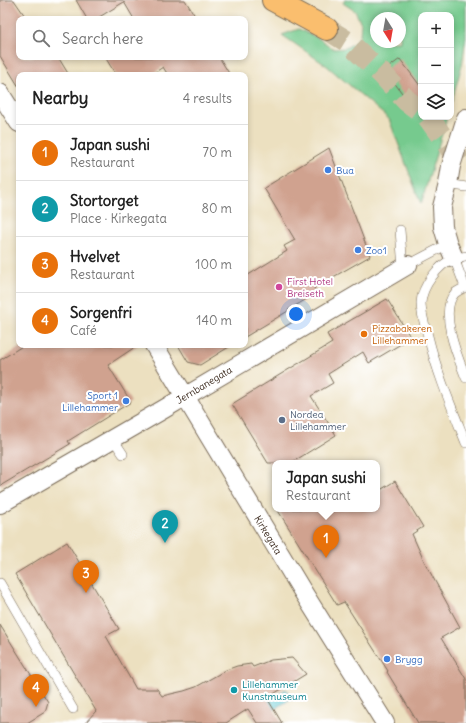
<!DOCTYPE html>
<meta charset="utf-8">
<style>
:root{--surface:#fff;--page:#f6f6f6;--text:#222;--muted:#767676;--line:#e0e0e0;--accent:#b45309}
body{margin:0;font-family:Delius,sans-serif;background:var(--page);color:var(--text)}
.controls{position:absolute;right:12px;top:12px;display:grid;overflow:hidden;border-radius:8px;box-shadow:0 2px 6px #0003}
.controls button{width:36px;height:36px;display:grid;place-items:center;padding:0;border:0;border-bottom:1px solid var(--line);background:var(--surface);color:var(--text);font:20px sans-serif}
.compass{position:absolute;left:370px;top:12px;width:36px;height:36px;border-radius:50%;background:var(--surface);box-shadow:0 2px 6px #0003;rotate:169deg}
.you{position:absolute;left:296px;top:314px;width:14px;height:14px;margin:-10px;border:3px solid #fff;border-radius:50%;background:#1a73e8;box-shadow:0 0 0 6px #1a73e833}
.badge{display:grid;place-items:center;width:26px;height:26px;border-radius:50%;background:var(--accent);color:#fff;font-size:13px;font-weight:700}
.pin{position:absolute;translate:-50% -33px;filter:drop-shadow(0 1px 2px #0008)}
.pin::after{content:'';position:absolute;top:21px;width:14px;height:12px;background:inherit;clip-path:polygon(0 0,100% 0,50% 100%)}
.popup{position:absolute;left:272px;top:460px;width:108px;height:52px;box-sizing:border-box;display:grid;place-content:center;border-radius:8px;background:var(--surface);filter:drop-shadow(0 1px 3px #0005);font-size:13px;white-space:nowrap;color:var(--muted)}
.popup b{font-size:15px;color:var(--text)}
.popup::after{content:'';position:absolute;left:50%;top:100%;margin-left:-8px;border:8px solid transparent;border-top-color:var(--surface)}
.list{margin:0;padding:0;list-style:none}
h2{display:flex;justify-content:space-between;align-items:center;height:52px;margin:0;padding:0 16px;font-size:17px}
h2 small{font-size:13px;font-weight:400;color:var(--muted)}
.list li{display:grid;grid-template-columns:26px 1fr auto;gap:12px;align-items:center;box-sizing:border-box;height:56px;padding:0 16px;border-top:1px solid var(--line)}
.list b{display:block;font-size:15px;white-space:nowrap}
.list p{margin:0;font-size:13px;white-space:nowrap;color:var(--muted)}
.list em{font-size:13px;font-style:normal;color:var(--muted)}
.icon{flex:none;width:22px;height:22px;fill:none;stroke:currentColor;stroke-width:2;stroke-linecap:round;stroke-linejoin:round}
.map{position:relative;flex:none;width:466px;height:723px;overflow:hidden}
.search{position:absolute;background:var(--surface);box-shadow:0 2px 6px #0003;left:16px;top:16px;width:232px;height:44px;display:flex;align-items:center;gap:10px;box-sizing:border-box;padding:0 14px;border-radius:8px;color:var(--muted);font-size:15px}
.panel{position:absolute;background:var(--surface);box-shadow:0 2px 6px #0003;left:16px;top:72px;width:232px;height:276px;border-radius:8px}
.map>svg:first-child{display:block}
</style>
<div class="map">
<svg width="466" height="723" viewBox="0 0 466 723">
<rect width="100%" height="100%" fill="#fff"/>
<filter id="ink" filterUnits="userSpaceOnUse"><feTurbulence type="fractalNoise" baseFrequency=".025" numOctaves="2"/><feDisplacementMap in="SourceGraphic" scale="8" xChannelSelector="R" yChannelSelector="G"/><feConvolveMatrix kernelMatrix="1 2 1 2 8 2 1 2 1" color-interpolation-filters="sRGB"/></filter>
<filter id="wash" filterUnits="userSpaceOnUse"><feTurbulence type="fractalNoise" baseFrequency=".012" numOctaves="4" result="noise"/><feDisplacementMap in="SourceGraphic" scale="16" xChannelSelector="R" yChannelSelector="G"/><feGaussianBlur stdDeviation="0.9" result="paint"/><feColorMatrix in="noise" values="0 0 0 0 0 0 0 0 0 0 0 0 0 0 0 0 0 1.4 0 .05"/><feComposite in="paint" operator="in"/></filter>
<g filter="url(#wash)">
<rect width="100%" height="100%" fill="#ece0c0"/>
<path fill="#76ca8e" stroke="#587a56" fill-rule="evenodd" d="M345,0H466V37L462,65L451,104V15H421V117H447L421,204L389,119L327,66L282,35L299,29L318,38L334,49L345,48L353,44L360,36L361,23L355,11L343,3ZM376,18H400V42H376Z"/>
<path fill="#57c4cf" stroke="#497776" d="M286,689L292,698L256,721L250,712Z"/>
<g id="blocks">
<path fill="#d0a28f" d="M0,0H14L27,19H19V57H58L69,75H19V87L0,56Z
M76,0H185L197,19H134L124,2L96,19H87Z
M105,57H219L230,75H168L163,67L151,75H116Z
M400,59L421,87V97L410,104L385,70Z
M329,148L370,256L314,288L317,293L288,310V311L245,337V277L287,251L284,246L295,240L264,188Z
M387,299L411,338L369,363L363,352L328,374L333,383L311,396L336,435L291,463H268L232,404L332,343L327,334Z
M24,345H138L108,365L131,402L68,441L70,444L0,486V360Z
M178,345H232L200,365L188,362Z
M395,481L423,527L412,534L424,561L460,627L441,638L466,679V723H418L387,672L388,671L344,602L337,605L277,509H377V492Z
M67,542L119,629L106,636L136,689H157L162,696L184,691L196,687L226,670L237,666L251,664L253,667L271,660L292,658L306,674L267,698L282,723H257L248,709L226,723H85L96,711L15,574Z
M0,625L48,702L45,712L27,723H0Z"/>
</g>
</g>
<g filter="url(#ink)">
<use href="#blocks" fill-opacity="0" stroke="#796a57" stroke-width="1"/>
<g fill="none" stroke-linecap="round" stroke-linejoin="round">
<path stroke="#c9bca0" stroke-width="22" stroke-dasharray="22 11" stroke-linecap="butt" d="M327,29L348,42L383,75L407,101L421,111
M428,117L466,170"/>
<defs>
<path id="service" d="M448,184L466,187
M400,230L403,268
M466,256C462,257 458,257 454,258C438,265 422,286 421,303C421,314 425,326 428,336C437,373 452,408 466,443
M454,258L465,287
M408,265L448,244
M466,287C463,288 458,291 455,293C438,311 458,358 466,378
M113,439L123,454
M0,583L73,709"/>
<path id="minor" d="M0,93L19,123
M454,258L448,244L443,227L442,207L448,184L451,166L466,118
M154,345L303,592L385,723
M0,504L164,409L408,265"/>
<path id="primary" d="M273,0L327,29"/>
</defs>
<use href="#service" stroke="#796a57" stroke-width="10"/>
<use href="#minor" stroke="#796a57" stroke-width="20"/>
<use href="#primary" stroke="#796a57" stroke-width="24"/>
<use href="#service" stroke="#fff" stroke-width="9"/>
<use href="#minor" stroke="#fff" stroke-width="18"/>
<use href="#primary" stroke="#fabe6e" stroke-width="22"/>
</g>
</g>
<g fill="#3f7fe0" stroke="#fff" stroke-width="1.5">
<circle cx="328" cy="170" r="4"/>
<circle cx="358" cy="250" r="4"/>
<circle cx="126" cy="401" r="4"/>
<circle cx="387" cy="659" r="4"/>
</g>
<circle fill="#d1479c" stroke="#fff" stroke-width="1.5" cx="279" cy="287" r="4"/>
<circle fill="#e8710a" stroke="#fff" stroke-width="1.5" cx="364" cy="334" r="4"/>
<circle fill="#5c6f8a" stroke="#fff" stroke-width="1.5" cx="282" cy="420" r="4"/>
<circle fill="#0f9aa8" stroke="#fff" stroke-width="1.5" cx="234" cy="690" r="4"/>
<g text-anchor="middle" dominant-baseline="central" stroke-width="4" stroke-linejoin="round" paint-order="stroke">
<g font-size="10" fill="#366cbe" stroke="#fff" text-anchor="start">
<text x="336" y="170">Bua</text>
<text x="366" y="250">Zoo1</text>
<text x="118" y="395" text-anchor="end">Sport 1<tspan x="118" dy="12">Lillehammer</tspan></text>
<text x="395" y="659">Brygg</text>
</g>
<g font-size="10" fill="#b23c85" stroke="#fff" text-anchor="start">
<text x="287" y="281">First Hotel<tspan x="287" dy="12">Breiseth</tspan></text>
</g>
<g font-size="10" fill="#c56008" stroke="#fff" text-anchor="start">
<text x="372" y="328">Pizzabakeren<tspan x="372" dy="12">Lillehammer</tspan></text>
</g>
<g font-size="10" fill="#3b2a1e" stroke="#fff">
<text transform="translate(204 385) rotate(-31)">Jernbanegata</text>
<text transform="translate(268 535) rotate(59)">Kirkegata</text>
</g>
<g font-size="10" fill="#4e5e75" stroke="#fff" text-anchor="start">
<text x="290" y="414">Nordea<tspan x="290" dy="12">Lillehammer</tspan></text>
</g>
<g font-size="10" fill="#0d838f" stroke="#fff" text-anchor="start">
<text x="242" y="684">Lillehammer<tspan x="242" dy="12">Kunstmuseum</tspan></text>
</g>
</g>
</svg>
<div class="controls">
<button>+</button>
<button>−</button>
<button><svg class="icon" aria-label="layers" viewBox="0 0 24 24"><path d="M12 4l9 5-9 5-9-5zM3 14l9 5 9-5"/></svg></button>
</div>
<svg class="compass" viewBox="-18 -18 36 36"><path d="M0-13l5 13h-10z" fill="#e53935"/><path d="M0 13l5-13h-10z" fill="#767676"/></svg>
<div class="you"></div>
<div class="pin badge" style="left:326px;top:558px;background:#e8710a">1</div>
<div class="popup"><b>Japan sushi</b>Restaurant</div>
<div class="pin badge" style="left:165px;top:543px;background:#0f9aa8">2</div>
<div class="pin badge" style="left:86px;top:593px;background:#e8710a">3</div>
<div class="pin badge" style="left:36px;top:707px;background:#e8710a">4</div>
<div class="search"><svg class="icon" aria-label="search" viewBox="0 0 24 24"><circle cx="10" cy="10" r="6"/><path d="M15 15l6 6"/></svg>Search here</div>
<section class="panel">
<h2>Nearby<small>4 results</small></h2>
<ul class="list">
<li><span class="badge" style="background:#e8710a">1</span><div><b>Japan sushi</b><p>Restaurant</p></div><em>70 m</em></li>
<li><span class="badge" style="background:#0f9aa8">2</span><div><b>Stortorget</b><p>Place · Kirkegata</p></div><em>80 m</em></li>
<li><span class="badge" style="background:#e8710a">3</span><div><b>Hvelvet</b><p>Restaurant</p></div><em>100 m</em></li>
<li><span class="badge" style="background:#e8710a">4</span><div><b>Sorgenfri</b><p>Café</p></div><em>140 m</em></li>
</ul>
</section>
</div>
